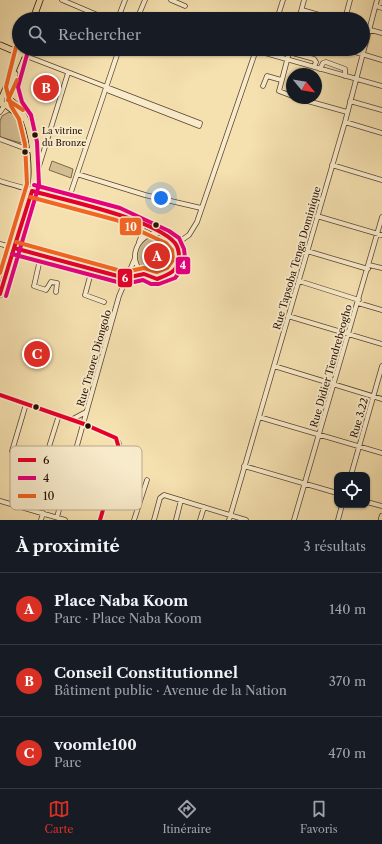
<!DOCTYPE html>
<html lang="fr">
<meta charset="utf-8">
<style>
:root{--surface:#171b24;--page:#20242c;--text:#f1f3f6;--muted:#9ea1a6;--line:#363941;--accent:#d93025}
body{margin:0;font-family:"Libre Caslon Text",serif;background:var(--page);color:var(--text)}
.controls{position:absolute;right:12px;bottom:12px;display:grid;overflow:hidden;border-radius:8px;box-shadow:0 1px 3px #0004}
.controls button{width:36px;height:36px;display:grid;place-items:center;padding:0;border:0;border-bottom:1px solid var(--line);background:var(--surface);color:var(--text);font:20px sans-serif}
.compass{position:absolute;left:286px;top:68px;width:36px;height:36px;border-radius:50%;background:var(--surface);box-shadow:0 1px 3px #0004;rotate:120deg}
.you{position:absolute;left:161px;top:198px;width:14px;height:14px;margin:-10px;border:3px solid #fff;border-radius:50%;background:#1a73e8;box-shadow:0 0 0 6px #1a73e833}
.badge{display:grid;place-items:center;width:26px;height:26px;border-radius:50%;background:var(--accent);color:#fff;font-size:13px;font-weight:700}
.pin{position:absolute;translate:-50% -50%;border:2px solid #fff;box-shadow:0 1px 4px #0006}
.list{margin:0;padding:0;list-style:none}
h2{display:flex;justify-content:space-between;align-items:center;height:52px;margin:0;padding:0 16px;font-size:17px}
h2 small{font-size:13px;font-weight:400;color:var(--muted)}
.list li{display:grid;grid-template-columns:26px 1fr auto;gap:12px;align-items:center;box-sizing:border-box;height:72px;padding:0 16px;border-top:1px solid var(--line)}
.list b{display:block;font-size:15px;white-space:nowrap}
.list p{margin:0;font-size:13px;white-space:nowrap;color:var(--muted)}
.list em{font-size:13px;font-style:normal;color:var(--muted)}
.icon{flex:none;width:22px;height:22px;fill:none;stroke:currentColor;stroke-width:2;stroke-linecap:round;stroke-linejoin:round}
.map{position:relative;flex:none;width:382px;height:520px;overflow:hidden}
.search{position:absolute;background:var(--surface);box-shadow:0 1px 3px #0004;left:12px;right:12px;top:12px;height:44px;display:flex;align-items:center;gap:10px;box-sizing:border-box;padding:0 14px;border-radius:22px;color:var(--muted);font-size:15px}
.sheet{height:268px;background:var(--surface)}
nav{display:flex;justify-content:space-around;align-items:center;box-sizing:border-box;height:56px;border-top:1px solid var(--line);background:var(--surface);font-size:11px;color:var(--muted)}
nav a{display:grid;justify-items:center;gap:2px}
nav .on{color:var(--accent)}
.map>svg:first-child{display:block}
</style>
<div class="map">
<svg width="382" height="520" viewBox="0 0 382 520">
<rect width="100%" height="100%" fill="#f5e0af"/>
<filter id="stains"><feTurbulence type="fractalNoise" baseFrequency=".005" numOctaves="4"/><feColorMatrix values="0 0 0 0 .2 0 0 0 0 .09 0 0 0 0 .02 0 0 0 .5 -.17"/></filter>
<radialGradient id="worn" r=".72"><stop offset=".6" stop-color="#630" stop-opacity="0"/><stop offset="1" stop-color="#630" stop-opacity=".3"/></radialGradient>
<path fill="#d2bc92" stroke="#7c664a" d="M9,112C22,116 23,127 25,138L21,143L0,137V121L2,116Z
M52,161L73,169L71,178L49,170Z
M136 256a21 21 0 1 1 42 0a21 21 0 1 1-42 0Z"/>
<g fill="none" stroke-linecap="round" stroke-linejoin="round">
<path stroke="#d6c195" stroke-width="4" stroke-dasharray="4 2" stroke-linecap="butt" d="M144,274C176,294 197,240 159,233"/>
<defs>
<path id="minor" d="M62,0L107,19
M171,0L185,6
M376,6L382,8
M302,10L333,19
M120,13L125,0
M137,19L145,0
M277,19L283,0
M299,19L304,0
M345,19L350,0
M363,28L382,33
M251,49L382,86
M290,49L279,91L292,96
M345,49L382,60
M289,52L314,59L316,62L314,67
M21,54L200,123
M320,69L323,63L326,62L345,69V76
M263,86L267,76L281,80
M109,91L199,126L200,123
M297,98L347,112
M350,101L382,110
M0,112L5,105
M345,122L382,133
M0,139L32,151
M332,165L382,180
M77,174L145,195L201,208
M35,179L68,73
M0,181C20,188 134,216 141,225C145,230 141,237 139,242
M68,201L119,49
M317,216L382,235
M142,224L159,233
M0,244L125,278L144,274
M176,244L189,235L197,222L256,50
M307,251L368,269
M41,255L34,286L46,290L51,282L57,283L56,292
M369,265L382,268
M92,269L85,295L104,302
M144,274C126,260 137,233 159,233
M299,281L359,300
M358,303L382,310
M288,316L382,344
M274,366L382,399
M0,395L84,424L116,438L119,444L120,452L100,520
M26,404L12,451L14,456L48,468L69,480
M259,417L382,453
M71,420L86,412
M43,466L59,415
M244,466L337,493
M351,475L382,366
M0,501L65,520
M367,502L382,506
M57,517L119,296L135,258
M41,520L43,513
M134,520L147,480
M154,520L160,498L164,495L246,520
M176,520L181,500
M200,520L204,507
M229,520L345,122L377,0
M294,520L382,217
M338,520L342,505"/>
<path id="major" d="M381,520L382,516"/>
<path id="highway" d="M33,19L40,0
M0,45L21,54
M22,49L1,100L2,104L6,105L23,118
M8,97L15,74
M0,294L32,191C37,172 33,130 22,112C19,107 14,103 9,99"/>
</defs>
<use href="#minor" stroke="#5a432e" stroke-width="5.5"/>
<use href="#major" stroke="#270f03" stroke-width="6"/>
<use href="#highway" stroke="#270f03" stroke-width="7"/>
<use href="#minor" stroke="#f8ebcb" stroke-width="4"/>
<use href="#major" stroke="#f5e0af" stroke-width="5"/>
<use href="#highway" stroke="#f5e0af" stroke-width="5.5"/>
<defs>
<path id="bus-1" d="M32,191C65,200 154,219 175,243C178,247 179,253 179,257C179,271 168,275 157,279L144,274L125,278L14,248Z
M0,294L14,248
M0,395L84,424L116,438L120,452L100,520"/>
<path id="bus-2" d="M12,254L125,284L143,280L151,284H159L175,278L182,269L185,258L184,249L179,238L169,231L120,208L34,185
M6,296L39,185L37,142L31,115L22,102L18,87L28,51"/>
<path id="bus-3" d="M17,80L8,100L23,110
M16,242L125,272L144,268L157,272L167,268L173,260L172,250L166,243L116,220L30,197
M0,273L27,184L25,144L19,119L11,106L6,87L16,47"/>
</defs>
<use href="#bus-1" stroke="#f8ebcb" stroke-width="7"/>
<use href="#bus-2" stroke="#f8ebcb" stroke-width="7"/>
<use href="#bus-3" stroke="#f8ebcb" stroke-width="7"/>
<use href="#bus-1" stroke="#e4002b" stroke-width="4"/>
<use href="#bus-2" stroke="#e5007d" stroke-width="4"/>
<use href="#bus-3" stroke="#f26522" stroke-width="4"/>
</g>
<g fill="#270f03" stroke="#f8ebcb" stroke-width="1.5">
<circle cx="35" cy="135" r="3.5"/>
<circle cx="25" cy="152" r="3.5"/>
<circle cx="156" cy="225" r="3.5"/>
<circle cx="36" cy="407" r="3.5"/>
<circle cx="88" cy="426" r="3.5"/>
</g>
<g text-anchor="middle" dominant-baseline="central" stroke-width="4" stroke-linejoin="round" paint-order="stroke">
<g font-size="9" fill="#270f03" stroke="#f8ebcb" text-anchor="start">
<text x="42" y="130">La vitrine<tspan x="42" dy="12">du Bronze</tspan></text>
</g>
<g font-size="10" fill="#270f03" stroke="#f8ebcb">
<text transform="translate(297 258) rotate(-74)">Rue Tapsoba Tenga Dominique</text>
<text transform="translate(94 358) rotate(-74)">Rue Traore Diongolo</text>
<text transform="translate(331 366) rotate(-74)">Rue Didier Tiendrebeogho</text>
<text transform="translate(359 418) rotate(-74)">Rue 3.22</text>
</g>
</g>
<rect x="10" y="446" width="132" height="64" rx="6" fill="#f8ebcb" stroke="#b9a98f" stroke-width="1"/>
<rect x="18" y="458" width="18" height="4" fill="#e4002b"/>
<rect x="18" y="476" width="18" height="4" fill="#e5007d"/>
<rect x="18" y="494" width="18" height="4" fill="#f26522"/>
<g font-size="11" fill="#270f03">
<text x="43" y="464">6</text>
<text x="43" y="482">4</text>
<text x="43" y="500">10</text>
</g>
<g stroke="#f8ebcb" stroke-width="1.5">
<rect x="119" y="217" width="23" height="19" rx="4" fill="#f26522"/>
<rect x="175" y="256" width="16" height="19" rx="4" fill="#e5007d"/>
<rect x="117" y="268" width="16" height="20" rx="4" fill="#e4002b"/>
</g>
<g font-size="11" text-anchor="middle" font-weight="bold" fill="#fff">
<text x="131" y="231">10</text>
<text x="183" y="269">4</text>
<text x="125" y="282">6</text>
</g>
<rect width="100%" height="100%" filter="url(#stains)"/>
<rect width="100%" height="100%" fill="url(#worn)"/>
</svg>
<div class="controls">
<button><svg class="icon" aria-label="locate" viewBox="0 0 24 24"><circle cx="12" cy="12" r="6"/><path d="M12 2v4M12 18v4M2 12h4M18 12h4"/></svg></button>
</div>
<svg class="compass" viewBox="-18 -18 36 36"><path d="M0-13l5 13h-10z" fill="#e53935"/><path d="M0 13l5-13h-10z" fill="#9ea1a6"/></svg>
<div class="you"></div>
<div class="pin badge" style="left:157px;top:256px">A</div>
<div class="pin badge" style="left:46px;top:88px">B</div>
<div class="pin badge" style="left:37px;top:354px">C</div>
<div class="search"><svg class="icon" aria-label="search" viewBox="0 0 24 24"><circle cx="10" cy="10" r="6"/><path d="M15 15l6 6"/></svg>Rechercher</div>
</div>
<section class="sheet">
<h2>À proximité<small>3 résultats</small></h2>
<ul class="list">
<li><span class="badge">A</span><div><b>Place Naba Koom</b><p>Parc · Place Naba Koom</p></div><em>140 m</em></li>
<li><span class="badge">B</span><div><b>Conseil Constitutionnel</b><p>Bâtiment public · Avenue de la Nation</p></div><em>370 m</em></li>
<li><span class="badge">C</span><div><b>voomle100</b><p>Parc</p></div><em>470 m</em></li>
</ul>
</section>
<nav>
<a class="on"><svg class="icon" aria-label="map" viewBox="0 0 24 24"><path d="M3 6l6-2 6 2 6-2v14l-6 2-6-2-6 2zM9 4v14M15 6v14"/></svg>Carte</a>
<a><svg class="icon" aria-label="directions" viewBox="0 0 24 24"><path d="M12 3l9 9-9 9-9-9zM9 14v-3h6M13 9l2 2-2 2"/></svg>Itinéraire</a>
<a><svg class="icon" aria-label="saved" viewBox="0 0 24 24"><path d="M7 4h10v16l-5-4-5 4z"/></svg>Favoris</a>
</nav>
